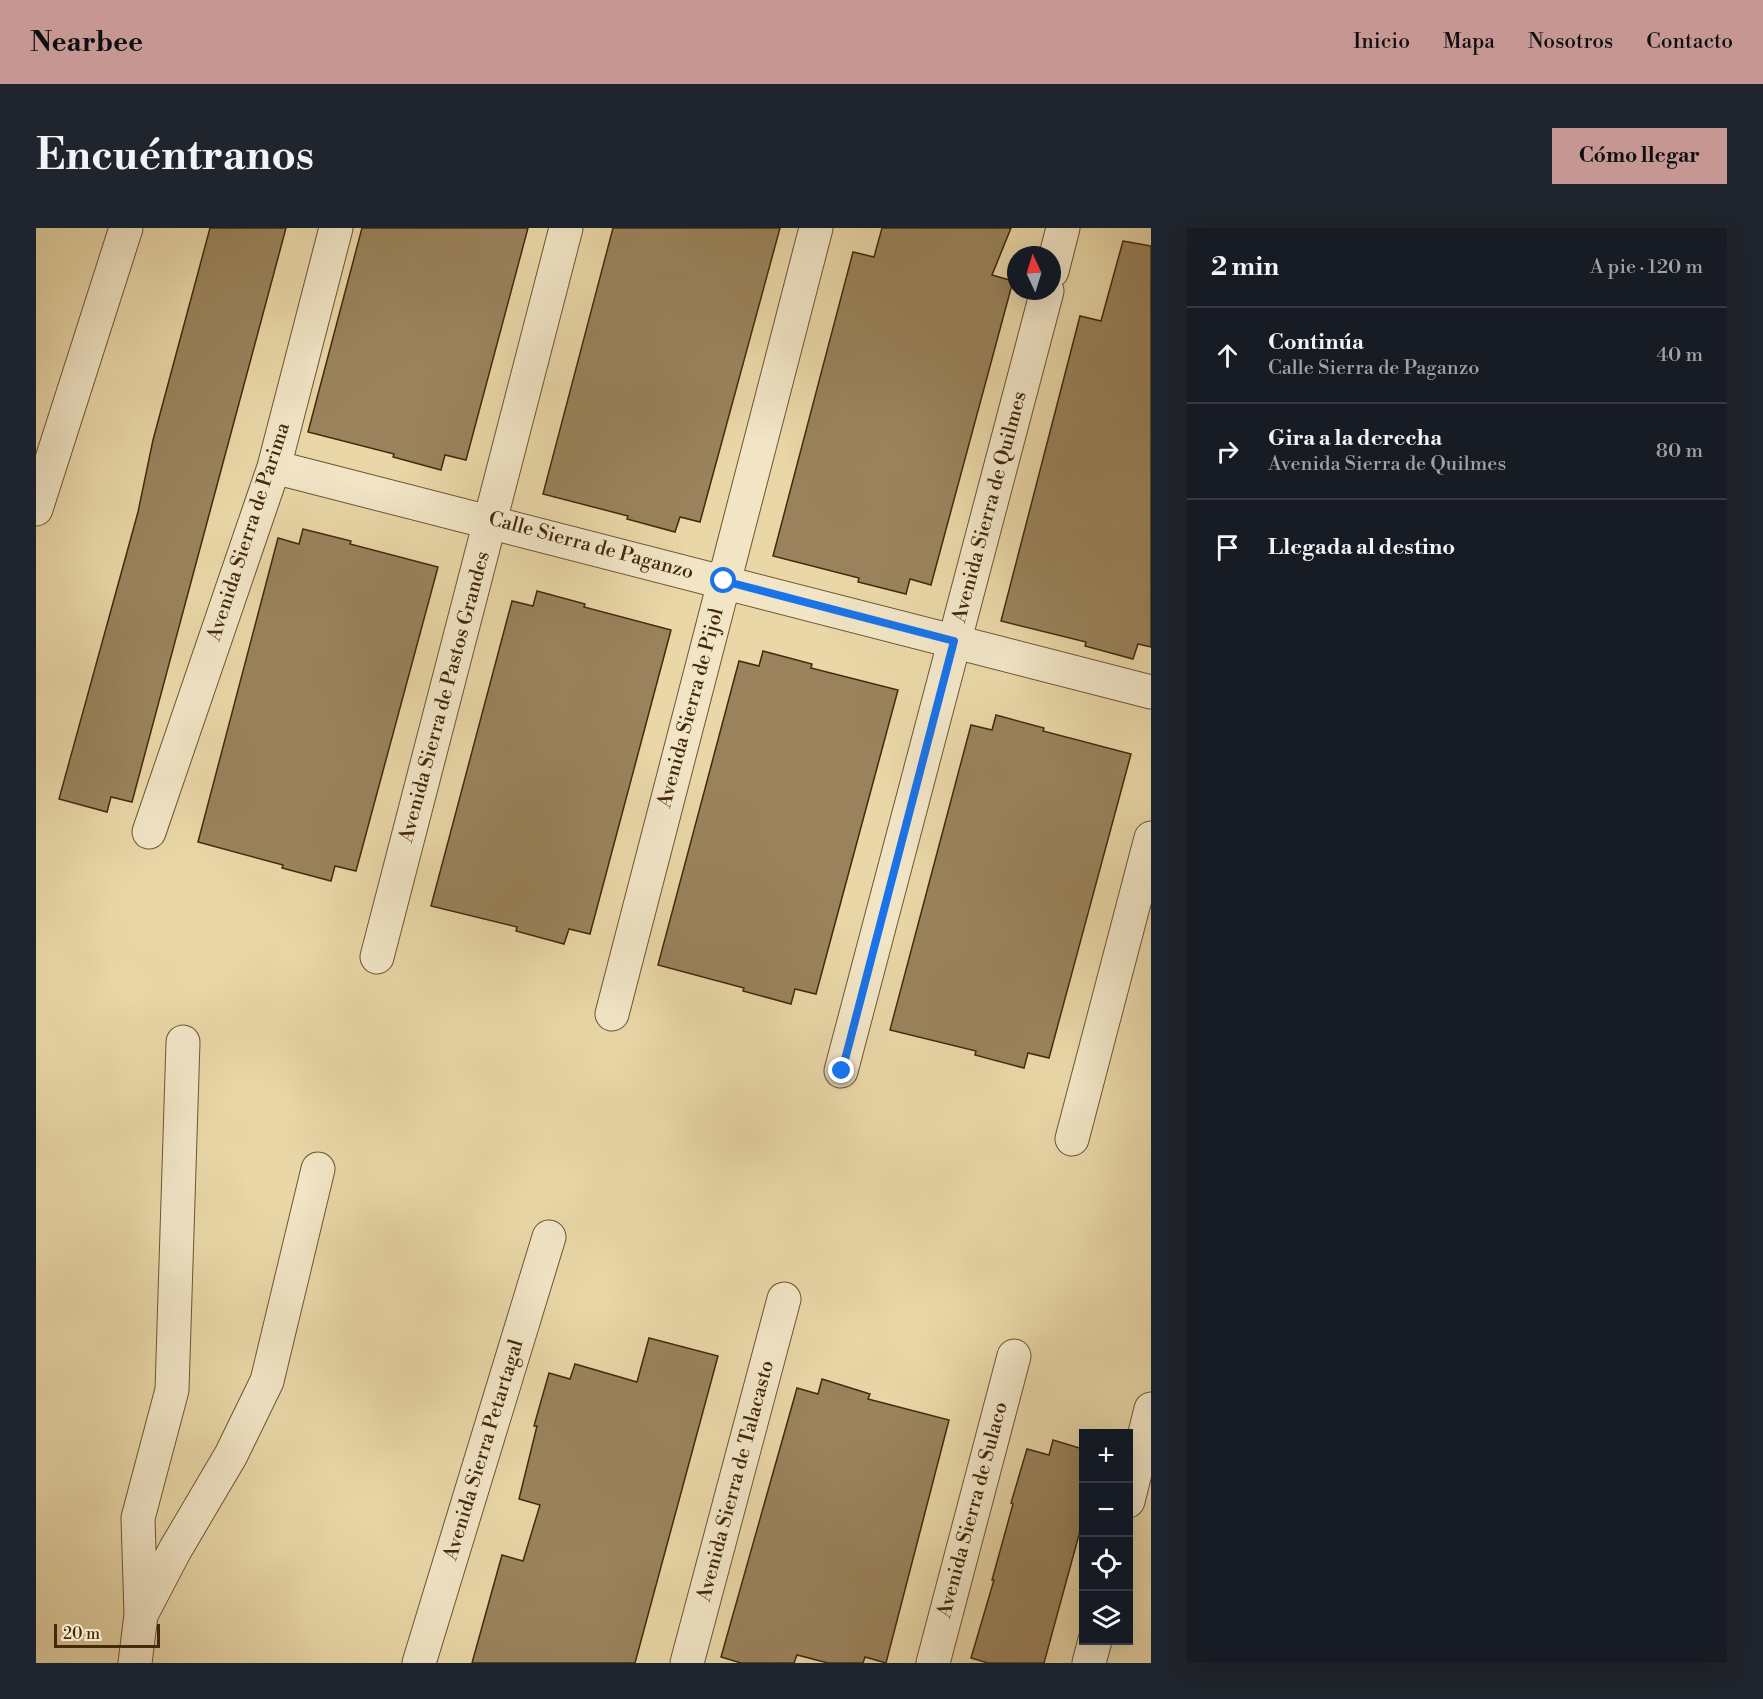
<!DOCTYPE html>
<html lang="es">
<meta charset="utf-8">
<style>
:root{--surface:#171b24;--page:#20242c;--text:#f1f3f6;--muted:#9ea1a6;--line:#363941;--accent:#c59692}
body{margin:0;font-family:"Libre Bodoni",serif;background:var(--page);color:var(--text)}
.controls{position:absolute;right:18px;bottom:18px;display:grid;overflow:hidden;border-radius:0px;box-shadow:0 6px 24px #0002}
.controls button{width:54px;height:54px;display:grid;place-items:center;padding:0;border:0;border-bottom:2px solid var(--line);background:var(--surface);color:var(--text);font:30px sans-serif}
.compass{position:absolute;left:971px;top:18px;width:54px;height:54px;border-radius:50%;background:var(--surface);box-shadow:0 6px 24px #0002;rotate:356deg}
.scale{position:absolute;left:18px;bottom:15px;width:106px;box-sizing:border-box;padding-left:6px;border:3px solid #44290b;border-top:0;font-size:16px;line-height:21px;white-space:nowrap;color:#44290b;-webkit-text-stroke:4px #f1e5c6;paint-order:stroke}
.stop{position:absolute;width:18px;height:18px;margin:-14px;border:4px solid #1a73e8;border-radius:50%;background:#fff}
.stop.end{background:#1a73e8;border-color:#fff;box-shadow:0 2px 6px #0008}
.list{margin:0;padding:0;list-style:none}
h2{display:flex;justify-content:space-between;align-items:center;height:78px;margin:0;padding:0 24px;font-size:26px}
h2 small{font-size:20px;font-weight:400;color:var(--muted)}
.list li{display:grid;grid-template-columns:39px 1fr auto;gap:18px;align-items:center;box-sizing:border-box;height:96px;padding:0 24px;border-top:2px solid var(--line)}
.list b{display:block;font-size:22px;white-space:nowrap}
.list p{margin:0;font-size:20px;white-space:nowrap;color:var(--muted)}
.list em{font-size:20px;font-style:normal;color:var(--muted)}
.icon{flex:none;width:33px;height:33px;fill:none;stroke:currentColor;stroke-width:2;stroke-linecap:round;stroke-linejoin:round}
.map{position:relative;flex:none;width:1115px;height:1435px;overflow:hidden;border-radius:0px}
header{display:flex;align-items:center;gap:36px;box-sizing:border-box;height:84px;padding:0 30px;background:var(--accent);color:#111}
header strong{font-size:28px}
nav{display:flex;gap:33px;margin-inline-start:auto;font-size:21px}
.intro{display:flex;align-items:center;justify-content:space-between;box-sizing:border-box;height:144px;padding:0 36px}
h1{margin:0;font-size:42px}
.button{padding:15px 27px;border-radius:0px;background:var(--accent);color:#111;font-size:21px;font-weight:700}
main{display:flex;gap:36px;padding:0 36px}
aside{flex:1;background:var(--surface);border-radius:0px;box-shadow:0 6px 24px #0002}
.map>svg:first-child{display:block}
</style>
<header>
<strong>Nearbee</strong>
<nav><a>Inicio</a><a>Mapa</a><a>Nosotros</a><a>Contacto</a></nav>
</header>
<div class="intro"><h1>Encuéntranos</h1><a class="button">Cómo llegar</a></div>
<main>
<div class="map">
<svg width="1115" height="1435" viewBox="0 0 1115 1435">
<rect width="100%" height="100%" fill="#e9d7a7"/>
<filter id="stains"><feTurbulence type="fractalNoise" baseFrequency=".00333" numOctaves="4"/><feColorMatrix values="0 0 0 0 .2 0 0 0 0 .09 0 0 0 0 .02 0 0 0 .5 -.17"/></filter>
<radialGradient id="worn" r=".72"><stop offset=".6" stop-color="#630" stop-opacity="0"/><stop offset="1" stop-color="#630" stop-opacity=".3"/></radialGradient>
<path fill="#9a835c" stroke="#44290b" stroke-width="1.5" d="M174,0H250L96,574L75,569L71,584L23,571L102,284L117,212Z
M326,0H492L430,232L409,227L405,242L357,229L358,226L272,204Z
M577,0H744L664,294L644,289L639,304L591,291L592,288L507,266Z
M846,0H975L956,47L977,53L895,357L874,351L870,366L822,354L823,350L737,328L817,24L838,29Z
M1087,13L1115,18V419L1102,416L1097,431L1049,418L1050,414L965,393L1044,88L1065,93Z
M267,301L315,313L314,316L402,339L320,643L299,638L295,653L246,640L247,637L162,614L242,310L263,316Z
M501,363L549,376L548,379L635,402L554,706L533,701L528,716L480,703L481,699L395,678L476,373L497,378Z
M727,423L776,436L775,440L862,462L780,766L759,761L755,776L707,763L708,760L622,737L703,433L723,438Z
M960,487L1008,500L1007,503L1095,526L1013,830L992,825L988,840L939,827L940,823L854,802L935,497L956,502Z
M613,1110L682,1128L599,1435H436L466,1327L487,1333L504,1277L483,1271L501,1198H498L513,1145L534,1151L539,1136L601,1154Z
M786,1151L834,1166L832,1171L913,1192L850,1435L829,1429L827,1435H792L761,1427L758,1435H705L685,1429L761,1160L782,1166Z
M1017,1212L1047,1221V1292L1008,1435H952L935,1430L958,1352H956L977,1276L975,1275L991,1221L1013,1227Z"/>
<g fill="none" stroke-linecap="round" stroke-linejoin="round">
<defs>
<path id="minor" d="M1016,43L1027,0
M238,239L1115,464
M0,281L90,0
M113,604L238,239L300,0
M341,729L530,0
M576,786L780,0
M805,843L1011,63
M1036,911L1115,610
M1092,1273L1115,1181
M105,1387L102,1290L136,1162L147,814
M99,1435L105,1387L139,1322L195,1227L231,1153L282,941
M383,1435L513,1009
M651,1435L748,1071
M897,1435L978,1128
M1053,1435L1059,1412"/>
</defs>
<use href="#minor" stroke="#6d5432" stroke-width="35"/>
<use href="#minor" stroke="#f1e5c6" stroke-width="33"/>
</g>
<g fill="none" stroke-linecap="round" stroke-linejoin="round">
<path stroke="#1a73e8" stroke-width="8" d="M688,353L918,413L806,843"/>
</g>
<g text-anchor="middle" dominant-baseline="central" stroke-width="5" stroke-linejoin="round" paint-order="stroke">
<g font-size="20" fill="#44290b" stroke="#f1e5c6">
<text transform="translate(954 279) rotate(-75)">Avenida Sierra de Quilmes</text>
<text transform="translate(213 304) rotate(-72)">Avenida Sierra de Parima</text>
<text transform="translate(555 318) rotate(15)">Calle Sierra de Paganzo</text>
<text transform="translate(409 469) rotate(-75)">Avenida Sierra de Pastos Grandes</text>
<text transform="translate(655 480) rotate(-75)">Avenida Sierra de Pijol</text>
<text transform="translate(448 1222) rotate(-73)">Avenida Sierra Petartagal</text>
<text transform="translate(700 1253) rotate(-75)">Avenida Sierra de Talacasto</text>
<text transform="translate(937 1282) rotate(-75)">Avenida Sierra de Sulaco</text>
</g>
</g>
<rect width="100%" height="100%" filter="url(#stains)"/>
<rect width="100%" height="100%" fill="url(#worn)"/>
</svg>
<div class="controls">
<button>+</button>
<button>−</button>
<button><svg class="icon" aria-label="locate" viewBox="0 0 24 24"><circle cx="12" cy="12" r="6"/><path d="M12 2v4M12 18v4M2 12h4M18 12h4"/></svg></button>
<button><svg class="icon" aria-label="layers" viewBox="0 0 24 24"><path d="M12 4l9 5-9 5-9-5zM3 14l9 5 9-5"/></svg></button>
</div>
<svg class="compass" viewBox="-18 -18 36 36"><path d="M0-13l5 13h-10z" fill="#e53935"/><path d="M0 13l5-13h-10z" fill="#9ea1a6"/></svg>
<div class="scale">20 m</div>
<div class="stop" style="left:688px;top:353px"></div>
<div class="stop end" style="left:806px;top:843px"></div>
</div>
<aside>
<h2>2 min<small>A pie · 120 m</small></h2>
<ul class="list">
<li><svg class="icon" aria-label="ahead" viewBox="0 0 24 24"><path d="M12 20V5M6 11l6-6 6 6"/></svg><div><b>Continúa</b><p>Calle Sierra de Paganzo</p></div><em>40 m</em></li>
<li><svg class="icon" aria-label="right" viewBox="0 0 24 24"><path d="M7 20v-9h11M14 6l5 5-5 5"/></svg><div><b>Gira a la derecha</b><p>Avenida Sierra de Quilmes</p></div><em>80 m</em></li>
<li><svg class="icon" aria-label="arrive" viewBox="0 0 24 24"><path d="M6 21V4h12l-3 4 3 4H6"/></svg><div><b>Llegada al destino</b></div></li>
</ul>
</aside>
</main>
